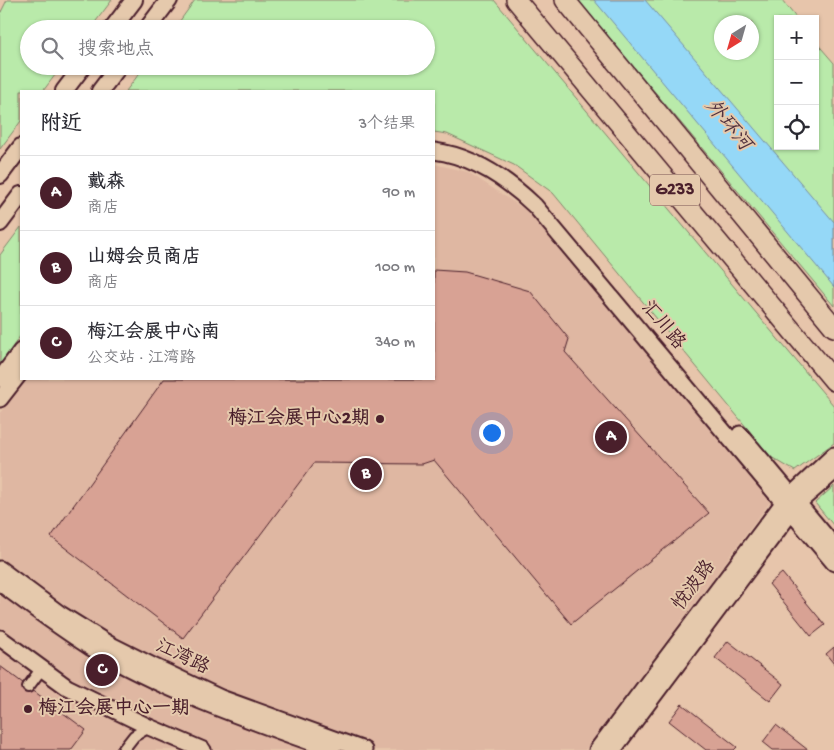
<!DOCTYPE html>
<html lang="zh">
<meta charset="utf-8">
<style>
:root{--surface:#fff;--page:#f7f7f7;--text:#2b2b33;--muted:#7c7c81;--line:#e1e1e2;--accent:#4a1f2b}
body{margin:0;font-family:"Gochi Hand","LXGW WenKai TC",sans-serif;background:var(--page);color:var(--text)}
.controls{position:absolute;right:15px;top:15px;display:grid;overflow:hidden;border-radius:0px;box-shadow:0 1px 4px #0004}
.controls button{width:45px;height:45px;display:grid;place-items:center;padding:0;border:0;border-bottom:1px solid var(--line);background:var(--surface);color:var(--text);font:25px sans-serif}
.compass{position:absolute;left:714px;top:15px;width:45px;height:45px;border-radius:50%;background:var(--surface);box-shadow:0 1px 4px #0004;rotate:217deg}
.you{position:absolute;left:491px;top:432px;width:18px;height:18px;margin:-12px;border:4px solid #fff;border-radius:50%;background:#1a73e8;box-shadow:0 0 0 8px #1a73e833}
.badge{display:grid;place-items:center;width:32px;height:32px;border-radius:50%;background:var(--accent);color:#fff;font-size:16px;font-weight:700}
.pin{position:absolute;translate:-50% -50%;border:2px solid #fff;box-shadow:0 1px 5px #0006}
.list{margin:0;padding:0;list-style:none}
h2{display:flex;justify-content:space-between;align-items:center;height:65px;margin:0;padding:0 20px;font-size:21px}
h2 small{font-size:16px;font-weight:400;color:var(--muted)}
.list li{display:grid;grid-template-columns:32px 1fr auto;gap:15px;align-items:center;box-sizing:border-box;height:75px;padding:0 20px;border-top:1px solid var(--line)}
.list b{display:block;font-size:19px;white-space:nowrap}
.list p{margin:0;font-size:16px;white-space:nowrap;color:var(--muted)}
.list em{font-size:16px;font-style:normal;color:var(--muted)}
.icon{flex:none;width:28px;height:28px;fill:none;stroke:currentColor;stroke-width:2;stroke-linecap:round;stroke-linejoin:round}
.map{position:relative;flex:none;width:834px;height:750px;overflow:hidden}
.search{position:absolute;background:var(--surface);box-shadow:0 1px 4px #0004;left:20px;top:20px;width:415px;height:55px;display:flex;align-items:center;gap:12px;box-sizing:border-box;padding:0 18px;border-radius:28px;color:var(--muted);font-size:19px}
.panel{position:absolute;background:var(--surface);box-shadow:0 1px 4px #0004;left:20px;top:90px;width:415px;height:290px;border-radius:0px}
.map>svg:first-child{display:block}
</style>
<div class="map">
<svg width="834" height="750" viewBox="0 0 834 750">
<rect width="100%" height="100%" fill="#e7c5ab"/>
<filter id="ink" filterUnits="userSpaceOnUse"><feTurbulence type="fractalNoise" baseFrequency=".02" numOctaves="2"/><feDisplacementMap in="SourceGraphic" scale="10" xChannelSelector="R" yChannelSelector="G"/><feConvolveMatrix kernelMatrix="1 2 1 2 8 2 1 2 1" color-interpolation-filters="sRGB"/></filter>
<g filter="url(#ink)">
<path fill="#dfb7a2" d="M434,164L468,172L527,211L770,502L585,750H0V413L26,379H434Z"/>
<path fill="#b9eaaa" stroke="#82846a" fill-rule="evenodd" d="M7,0H112L90,29H29V66H62L43,91H21V121L0,149V14Z
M195,0H494L834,406V443L795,471L771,457L553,193L514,165L447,134L434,132V91H126L145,66H426V29H174Z
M578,0H782L797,19H778V146H815V41L834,63V306ZM722,22H752V52H722Z
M21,227V335L0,364V255Z
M834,486V526L815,503Z"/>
<path fill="#95d8f7" stroke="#778ea5" d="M594,0H645L834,222V287Z"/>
<path fill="#d8a294" stroke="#4a1f2b" d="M434,270L465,272L530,291L569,339L565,352L709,513L571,624L434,460L422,464L314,463L183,638L51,537L164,379H434Z
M782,573L825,625L811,636L769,584Z
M728,641L783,684L770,701L715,658Z
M834,647V664L826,654Z
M0,666L86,730L71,750H0Z
M682,704L737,747L734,750H706L669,721Z
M776,725L808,750H773L763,742Z"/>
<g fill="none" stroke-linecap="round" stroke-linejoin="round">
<defs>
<path id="street" d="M28,687L42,668
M123,750L134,736L149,727"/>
<path id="secondary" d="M434,151C473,156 507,179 535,206L834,563
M0,379L21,351
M0,399L21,372
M740,434L834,546
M0,569L59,613L109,644L153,666L221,698L364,750
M0,583C29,605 59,627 90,647C166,692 249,720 332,750
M0,638L67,687L149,727L203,750
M597,750L783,503L834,455
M613,750L798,503L834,472"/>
<path id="primary" d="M112,29L134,0
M147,29L169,0
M64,91L83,66
M100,91L119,66
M0,175L21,147
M0,223L21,195"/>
<path id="highway" d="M516,0L834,381
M565,0L834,327"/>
</defs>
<use href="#street" stroke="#4a1f2b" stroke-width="14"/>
<use href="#secondary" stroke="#4a1f2b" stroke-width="19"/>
<use href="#primary" stroke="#4a1f2b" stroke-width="20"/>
<use href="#highway" stroke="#4a1f2b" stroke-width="22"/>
<use href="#street" stroke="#e5c9ac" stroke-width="10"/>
<use href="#secondary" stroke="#e5c9ac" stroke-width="15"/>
<use href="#primary" stroke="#e5c9ac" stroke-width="16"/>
<use href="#highway" stroke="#e5c9ac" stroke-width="19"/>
</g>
</g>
<g fill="#4a1f2b" stroke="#e5c9ac" stroke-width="2">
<circle cx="380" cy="419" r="5"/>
<circle cx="28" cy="709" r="5"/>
</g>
<g text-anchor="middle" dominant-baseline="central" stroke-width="4" stroke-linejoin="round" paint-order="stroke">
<rect fill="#e5c9ac" stroke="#785252" stroke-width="1" x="650" y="174.5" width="50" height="31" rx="4"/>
<g font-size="18" font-weight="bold" fill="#4a1f2b">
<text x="675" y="190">G233</text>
</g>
<g font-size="19" fill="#4a1f2b" stroke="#e5c9ac">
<text transform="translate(662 326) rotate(50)">汇川路</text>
<text transform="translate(695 586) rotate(-53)">悦波路</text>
<text transform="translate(182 658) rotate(26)">江湾路</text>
</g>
<g font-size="19" font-weight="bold" fill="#4a1f2b" stroke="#e5c9ac" text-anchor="end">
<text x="370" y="419">梅江会展中心2期</text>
<text x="38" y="709" text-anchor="start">梅江会展中心一期</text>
</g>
<g font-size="20" font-style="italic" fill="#52323f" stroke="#e5c9ac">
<text transform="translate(727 126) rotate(50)">外环河</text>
</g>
</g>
</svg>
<div class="controls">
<button>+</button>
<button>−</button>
<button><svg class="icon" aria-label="locate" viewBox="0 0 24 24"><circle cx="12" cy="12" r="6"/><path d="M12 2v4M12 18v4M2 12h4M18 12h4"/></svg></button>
</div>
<svg class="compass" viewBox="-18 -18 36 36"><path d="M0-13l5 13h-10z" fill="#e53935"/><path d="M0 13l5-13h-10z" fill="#7c7c81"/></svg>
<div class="you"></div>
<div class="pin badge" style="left:611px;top:437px">A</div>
<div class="pin badge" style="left:366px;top:474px">B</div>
<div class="pin badge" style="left:102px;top:670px">C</div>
<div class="search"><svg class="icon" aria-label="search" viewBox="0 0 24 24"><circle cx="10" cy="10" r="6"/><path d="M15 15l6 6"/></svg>搜索地点</div>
<section class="panel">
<h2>附近<small>3个结果</small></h2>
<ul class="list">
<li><span class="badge">A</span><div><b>戴森</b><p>商店</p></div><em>90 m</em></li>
<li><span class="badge">B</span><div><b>山姆会员商店</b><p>商店</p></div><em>100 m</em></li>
<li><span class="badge">C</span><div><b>梅江会展中心南</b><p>公交站 · 江湾路</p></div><em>340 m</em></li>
</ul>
</section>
</div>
